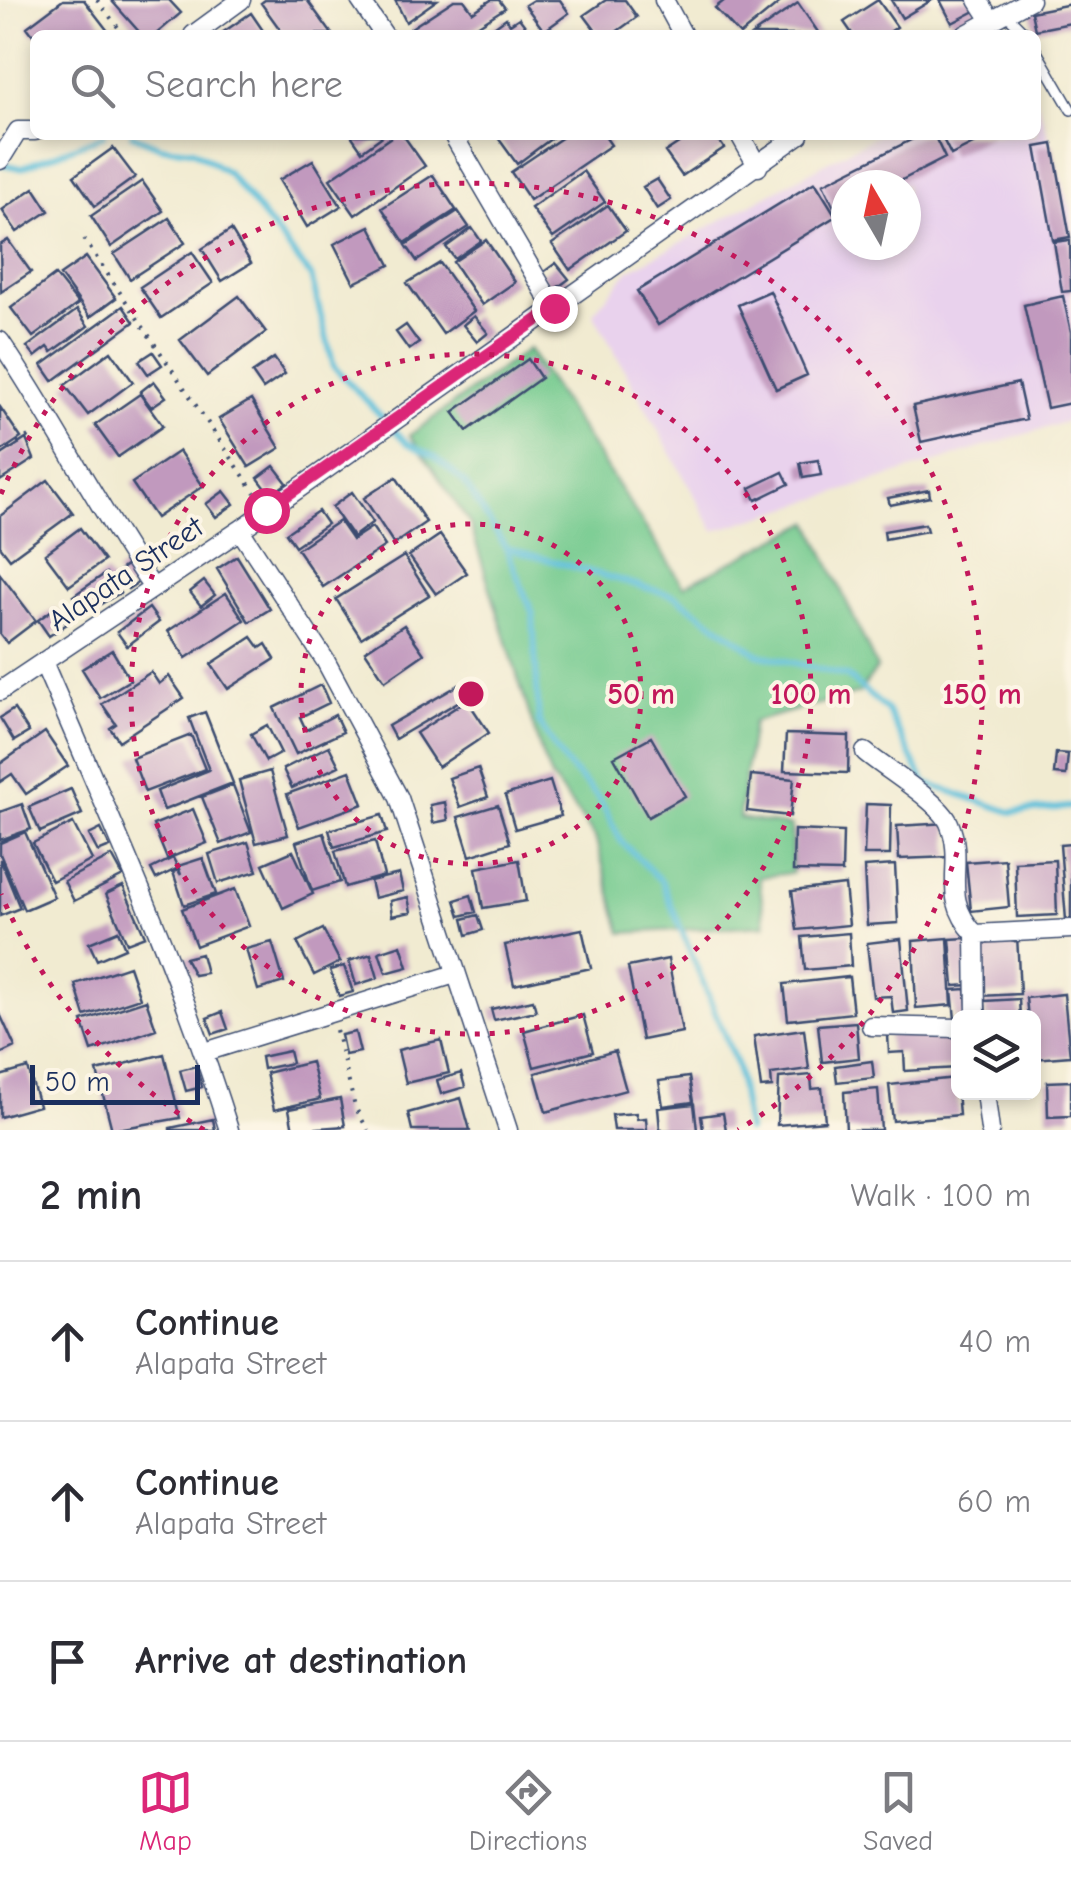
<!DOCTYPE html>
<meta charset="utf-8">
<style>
:root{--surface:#fff;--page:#f7f7f7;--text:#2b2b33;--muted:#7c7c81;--line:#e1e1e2;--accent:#db2777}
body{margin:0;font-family:"Comic Neue",sans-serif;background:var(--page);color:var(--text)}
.controls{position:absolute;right:30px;bottom:30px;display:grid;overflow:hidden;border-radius:15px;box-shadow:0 5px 15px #0003}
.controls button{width:90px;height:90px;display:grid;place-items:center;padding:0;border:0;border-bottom:2px solid var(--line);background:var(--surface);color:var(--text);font:50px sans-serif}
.compass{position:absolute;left:831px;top:170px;width:90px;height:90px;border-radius:50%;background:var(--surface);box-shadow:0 5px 15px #0003;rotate:351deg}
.scale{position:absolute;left:30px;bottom:25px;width:170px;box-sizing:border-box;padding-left:10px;border:5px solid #1b2f5e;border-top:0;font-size:28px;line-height:35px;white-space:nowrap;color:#1b2f5e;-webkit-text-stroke:8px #fcf5e5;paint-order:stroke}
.stop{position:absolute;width:30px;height:30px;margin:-22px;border:8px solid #db2777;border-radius:50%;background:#fff}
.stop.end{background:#db2777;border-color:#fff;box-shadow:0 2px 10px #0008}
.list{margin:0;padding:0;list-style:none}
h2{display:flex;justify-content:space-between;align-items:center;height:130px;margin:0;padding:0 40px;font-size:42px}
h2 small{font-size:32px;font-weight:400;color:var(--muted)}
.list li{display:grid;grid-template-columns:65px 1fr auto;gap:30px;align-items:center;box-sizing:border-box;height:160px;padding:0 40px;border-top:2px solid var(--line)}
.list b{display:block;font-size:38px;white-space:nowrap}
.list p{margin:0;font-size:32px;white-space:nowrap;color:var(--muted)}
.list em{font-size:32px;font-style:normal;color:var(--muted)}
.icon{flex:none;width:55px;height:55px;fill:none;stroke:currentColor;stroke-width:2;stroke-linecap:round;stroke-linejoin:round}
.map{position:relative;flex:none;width:1071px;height:1130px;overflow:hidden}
.search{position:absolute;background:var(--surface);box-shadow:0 5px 15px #0003;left:30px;right:30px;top:30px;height:110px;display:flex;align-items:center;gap:25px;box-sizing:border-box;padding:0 35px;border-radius:15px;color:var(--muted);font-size:38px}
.sheet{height:610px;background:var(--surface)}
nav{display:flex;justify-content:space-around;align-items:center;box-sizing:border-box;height:140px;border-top:2px solid var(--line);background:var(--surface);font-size:28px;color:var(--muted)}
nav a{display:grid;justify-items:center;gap:5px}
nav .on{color:var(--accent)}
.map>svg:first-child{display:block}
</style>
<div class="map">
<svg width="1071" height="1130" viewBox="0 0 1071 1130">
<rect width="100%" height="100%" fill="#fcf5e5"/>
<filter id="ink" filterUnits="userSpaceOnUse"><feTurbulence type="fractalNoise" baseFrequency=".01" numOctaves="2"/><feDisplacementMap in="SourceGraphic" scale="20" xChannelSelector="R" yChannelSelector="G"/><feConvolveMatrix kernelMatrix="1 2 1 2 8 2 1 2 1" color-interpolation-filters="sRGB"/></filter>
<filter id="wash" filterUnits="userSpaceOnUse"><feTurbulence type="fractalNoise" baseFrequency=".0048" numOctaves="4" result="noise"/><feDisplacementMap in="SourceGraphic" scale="40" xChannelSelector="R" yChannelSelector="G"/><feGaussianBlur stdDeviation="2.25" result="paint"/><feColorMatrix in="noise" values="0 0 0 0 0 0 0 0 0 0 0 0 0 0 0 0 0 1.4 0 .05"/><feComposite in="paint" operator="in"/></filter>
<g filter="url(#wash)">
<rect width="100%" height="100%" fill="#f1ebd1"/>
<path fill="#e9d2ed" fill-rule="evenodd" d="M1036,97L1071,209V420L714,531L593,313L628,271L877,135H1036ZM846,185H906V245H846Z"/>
<path fill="#74ca8f" stroke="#487c76" stroke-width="2.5" d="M528,349L684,586L810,522L877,668L859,693L753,722L739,818L791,826L792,873L759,877L765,925L622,933L595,837L551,777L543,758L470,524L410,435Z"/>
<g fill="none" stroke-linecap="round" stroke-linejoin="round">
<path stroke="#5cbfda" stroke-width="6" d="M132,135L161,147L193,150L228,173L311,276L334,367L407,443L435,457L464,482L506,548L533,614L539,723L565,763L599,798L621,841L662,882L737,1066L747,1130
M2,164L21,168L104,135
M507,548L675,596L758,654L847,676L887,710L925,783L1011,812L1071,807"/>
</g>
<g id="blocks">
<path fill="#c199be" d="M63,0H84L111,35H33L27,27Z
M111,0H169L181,13L155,35H142Z
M265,0H307L332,34L284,35L261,3Z
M395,0H437L406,22Z
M454,0H464L473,12L491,0H499L505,8L463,35H416L411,28Z
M533,0H560L569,13L544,31L525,5Z
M606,0H625L637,17L612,35H599L584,15Z
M725,0H783L740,35L715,8Z
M878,0L897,27L885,35H853L844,22Z
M891,0H932L902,18Z
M940,0H972L977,10L952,23Z
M798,3L820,35H752Z
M1071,4V23L1035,30L1031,12Z
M251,13L266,35H219Z
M506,18L510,24L519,18L532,35H483Z
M351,135H384L362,151Z
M394,135H403L425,166L355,215L330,179Z
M496,135H556L517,164Z
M566,135H604L611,145L530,200L511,172Z
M691,135H715L724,148L682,176L665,152Z
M921,135H934L945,158L892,185H846V208L837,213L823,184Z
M941,135H991L951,155Z
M1053,144L1070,237L1053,240L1036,147Z
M113,148L135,177L95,206L74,176Z
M313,160L341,206L307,227L279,180Z
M583,171L605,202L553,238L531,208Z
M433,175L456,210L405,243L382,208Z
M657,179L671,200L657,209L643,187Z
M142,181L163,211L111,247L91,216Z
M815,182L836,216L658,325L637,291Z
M34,188L49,211L17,232L2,210Z
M608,205L626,231L570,270L552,244Z
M458,211L469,227L417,261L406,245Z
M169,218L185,243L130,279L114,254Z
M370,226L390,265L354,283L334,244Z
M472,228L481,241L455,259L446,247Z
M231,230L251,263L222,281L202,249Z
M8,240L31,272L1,292L0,245Z
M486,240L515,282L482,305L453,262Z
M1070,240L1071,291L1062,292L1054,242Z
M192,252L213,283L161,318L140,287Z
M86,257L116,298L90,317L60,275Z
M440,263L474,311L443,334L407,283Z
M556,263L569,279L553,291L541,274Z
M55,275L78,304L33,337L11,308Z
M770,291L807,375L776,389L738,305Z
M239,296L266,332L207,376L180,340Z
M1063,296L1071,332V403L1047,408L1024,305Z
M123,306L134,322L53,381L42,365Z
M77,310L88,326L52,352L48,347L35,357L27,347Z
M474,316L488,333L477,342L463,325Z
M406,325L419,343L409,350L396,332Z
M111,351L133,382L88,415L65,385Z
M153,352L162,365L148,374L139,361Z
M274,358L285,374L263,389L252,373Z
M528,359L541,378L467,431L453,412Z
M154,381L166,397L151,407L140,392Z
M1018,383L1026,419L921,442L913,406Z
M140,394L163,426L118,457L95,425Z
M251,400L280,448L249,467L219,419Z
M0,407L21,438L0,452Z
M26,439L34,459L0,481V456Z
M179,451L203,486L156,518L132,483Z
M818,460L821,475L803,478L800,463Z
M274,466L287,483L271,495L258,478Z
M783,472L789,484L756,500L750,488Z
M396,477L426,522L394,544L364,498Z
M48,480L73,513L10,559L0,546V516Z
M929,490L930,497L890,505L888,498Z
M224,491L234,504L216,517L206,504Z
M352,492L373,522L353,537L332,507Z
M318,511L327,524L295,546L286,533Z
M339,521L352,540L372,527L385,546L323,587L297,549Z
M925,524L927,531L885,539L884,531Z
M80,528L104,561L69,586L45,554Z
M440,535L467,573L436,594L409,556Z
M237,556L270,609L249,622L217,569Z
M404,556L429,595L361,638L336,599Z
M128,564L140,581L128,589L116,573Z
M106,573L120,593L85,613L73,596Z
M0,574L36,621L7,643L0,634Z
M204,581L215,595L201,606L190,592Z
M226,593L244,620L186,658L168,631Z
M55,608L67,624L49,636L38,620Z
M149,608L159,622L127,646L117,632Z
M404,625L424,654L385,681L365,651Z
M252,637L260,648L266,644L275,659L228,689L211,664Z
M112,650L130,680L100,698L82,669Z
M151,672L159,684L169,676L184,698L119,741L110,728L116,724L102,704Z
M321,685L329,703L300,717L306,730L335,715L343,732L296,754L274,708Z
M459,685L466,697L395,739L388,726Z
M467,700L489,733L438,767L416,733Z
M14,709L29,732L14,741L0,718Z
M205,712L233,783L164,810L157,791L209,770L189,718Z
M267,725L281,753L266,761L251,734Z
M45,732L68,766L26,794L12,774L0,782V764Z
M786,734L849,736L848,773L784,771Z
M191,735L205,769L145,792L132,758Z
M651,737L685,796L648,817L614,757Z
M329,746L339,766L292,788L283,769Z
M1056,753L1068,754L1066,775L1054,774Z
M478,768L488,797L460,807L449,778Z
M270,771L288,835L256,843L239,780Z
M350,771L363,804L299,827L287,794Z
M751,775L794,779L790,816L747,811Z
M550,781L561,816L515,829L505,795Z
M233,785L251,832L221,844L202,797Z
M71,789L82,814L40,832L29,807Z
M445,802L448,820L433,823L430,805Z
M22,804L31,829L0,840V812Z
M866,804L891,805L890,855H864Z
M498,805L510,843L470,856L458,817Z
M193,809L207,843L167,859L153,825Z
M382,815L387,832L334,847L329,830Z
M73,823L92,860L52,881L33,843Z
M948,823L950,857L899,859L897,826Z
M101,829L110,847L98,852L89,835Z
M794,830L843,832L842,872L793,871Z
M25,832L54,897L24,910L0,854V843Z
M324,833L340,882L312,891L296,842Z
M375,841L384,876L345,887L335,851Z
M248,842L257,871L218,883L209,854Z
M1071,844V919L1066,920L1060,845Z
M293,851L313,894L283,908L263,864Z
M112,856L123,876L74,901L64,881Z
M173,858L178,868L156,879L151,869Z
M203,858L216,894L184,905L173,872L178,870L181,875L178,866Z
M0,859L20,908L0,916Z
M1005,859L1009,907L971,911L966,862Z
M519,860L526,901L483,908L476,868Z
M1055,860L1057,915L1017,917L1015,862Z
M895,865L898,923L867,925L864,867Z
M399,874L403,891L374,898L370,881Z
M845,885L849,925L797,930L792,891Z
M123,886L145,936L127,943L106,894Z
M235,889L249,926L196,946L182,909Z
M471,895L476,912L460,916L455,900Z
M408,897L411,912L392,916L390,901Z
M478,915L483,930L467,935L463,919Z
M323,929L340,962L314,975L297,942Z
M582,929L591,968L514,985L505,945Z
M118,931L125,948L97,960L89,943Z
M849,933L851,966L805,970L802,937Z
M1017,935L1020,994L980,996L977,937Z
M948,938L952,1005L916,1008L913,941Z
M967,938L971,985L954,986L950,939Z
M901,939L908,1011L893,1013L891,996L873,997L867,943Z
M272,942L284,982L258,990L246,949Z
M401,945L408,967L386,973L379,952Z
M201,954L206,973L194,975L185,958Z
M371,954L378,978L356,985L349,961Z
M668,959L682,1032L642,1040L628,967Z
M129,966L140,998L85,1016L75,984Z
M344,966L353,992L339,996L330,970Z
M849,977L853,1013L788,1020L784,984Z
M966,989L968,1018L955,1019L952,990Z
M1064,994L1070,1056L1034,1059V1018H1028L1026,998Z
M1019,999L1020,1018H986L985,1001Z
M146,1000L156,1029L92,1051L82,1021Z
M533,1000L536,1011L494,1020L491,1009Z
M222,1012L228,1029L213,1034L207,1018Z
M0,1014L15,1047L0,1054Z
M583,1015L593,1052L534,1067L524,1031Z
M856,1022L859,1058L822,1062L818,1025Z
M804,1029L809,1069L771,1074L772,1087L761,1088L754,1036Z
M956,1030L958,1068L905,1071L904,1052L889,1053L888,1035Z
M355,1032L360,1052L345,1055L341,1035Z
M441,1040L449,1073L406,1083L398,1050Z
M289,1051L292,1063L263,1069L261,1057Z
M615,1051L626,1090L546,1112L535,1073Z
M164,1054L180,1118L112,1130L97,1071Z
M872,1061L874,1078L837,1082L835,1066Z
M311,1062L320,1099L274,1110L266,1073Z
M196,1066L202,1087L186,1091L180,1070Z
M28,1068L39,1106L0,1117V1076Z
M461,1073L465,1087L441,1094L437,1080Z
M811,1075L812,1089L822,1088L825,1121L777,1125L779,1078Z
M689,1077L693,1102L663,1106L659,1081Z
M956,1078L959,1115L893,1121L889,1085Z
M1071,1081V1116L1048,1117L1047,1082Z
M878,1089L881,1130H846L844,1092Z
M461,1098L470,1130H412L408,1113Z
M340,1099L345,1126L293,1130L289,1109Z
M694,1104L697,1130H660L658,1108Z
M636,1113L637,1119L646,1118L647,1130H614L612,1115Z
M723,1113L726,1130H703L701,1116Z
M213,1119L215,1130H170V1128Z"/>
</g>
</g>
<g filter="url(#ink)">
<use href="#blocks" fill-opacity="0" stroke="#3b4b6f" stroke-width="2.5"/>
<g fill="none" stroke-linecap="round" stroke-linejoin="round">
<defs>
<path id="service" d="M1006,14L1027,35
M1036,50L1071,110"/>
<path id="minor" d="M360,0L384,35
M664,0L683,35
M978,0L991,20
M193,35L241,0
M965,35L1030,0
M453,135L554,308
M740,135L758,167
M0,160L18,131H35
M0,341C54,421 98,508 153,588
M240,530L325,660L399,798L508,1130
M44,664C110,817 179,970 229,1130
M0,691L240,530L799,135
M865,752C885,769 939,801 949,823C967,865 938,894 975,934L1071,929
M975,934L976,1018
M871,1026L958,1028
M205,1052L455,974
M985,1092L990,1130"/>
</defs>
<use href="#service" stroke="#3b4b6f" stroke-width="12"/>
<use href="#minor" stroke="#3b4b6f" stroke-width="21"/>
<path stroke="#3b4b6f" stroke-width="4" stroke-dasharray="2.5 8" stroke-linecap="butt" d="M97,0L124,35
M84,239L255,493
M0,455L33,433
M336,1030L355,1107L368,1130"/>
<use href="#service" stroke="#fff" stroke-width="9"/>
<use href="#minor" stroke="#fff" stroke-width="18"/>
</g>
</g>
<g fill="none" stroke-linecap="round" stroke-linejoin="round" filter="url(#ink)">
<path stroke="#db2777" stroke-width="12" d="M266,510L554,308"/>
</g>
<g fill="none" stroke="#c2185b" stroke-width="5" stroke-dasharray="5 10">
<circle cx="471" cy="694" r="170"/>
<circle cx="471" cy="694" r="340"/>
<path d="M204 1130A511 511 0 0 1 1 894M1 494A511 511 0 1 1 738 1130"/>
</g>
<g text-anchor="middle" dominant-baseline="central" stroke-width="8" stroke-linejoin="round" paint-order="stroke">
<g font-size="30" fill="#1b2f5e" stroke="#fcf5e5">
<text transform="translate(126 574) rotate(-34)">Alapata Street</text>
</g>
</g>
<circle cx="471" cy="694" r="15" fill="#c2185b" stroke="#fcf5e5" stroke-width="5"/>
<g font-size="30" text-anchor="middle" font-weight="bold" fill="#c2185b" stroke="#fcf5e5" stroke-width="8" stroke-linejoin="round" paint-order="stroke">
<text x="641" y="704">50 m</text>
<text x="811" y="704">100 m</text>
<text x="982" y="704">150 m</text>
</g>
</svg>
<div class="controls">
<button><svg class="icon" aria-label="layers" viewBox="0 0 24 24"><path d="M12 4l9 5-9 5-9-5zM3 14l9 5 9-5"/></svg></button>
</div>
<svg class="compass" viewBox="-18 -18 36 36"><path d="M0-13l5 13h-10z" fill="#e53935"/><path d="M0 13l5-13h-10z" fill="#7c7c81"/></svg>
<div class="scale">50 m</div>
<div class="stop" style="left:266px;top:510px"></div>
<div class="stop end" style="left:554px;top:308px"></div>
<div class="search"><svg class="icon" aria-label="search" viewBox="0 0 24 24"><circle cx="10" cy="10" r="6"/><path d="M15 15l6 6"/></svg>Search here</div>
</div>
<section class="sheet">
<h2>2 min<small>Walk · 100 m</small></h2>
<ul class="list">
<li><svg class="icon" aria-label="ahead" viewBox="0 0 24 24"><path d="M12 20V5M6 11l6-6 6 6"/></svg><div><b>Continue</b><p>Alapata Street</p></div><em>40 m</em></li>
<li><svg class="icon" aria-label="ahead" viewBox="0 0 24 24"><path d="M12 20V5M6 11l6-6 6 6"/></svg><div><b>Continue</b><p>Alapata Street</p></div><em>60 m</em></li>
<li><svg class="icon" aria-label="arrive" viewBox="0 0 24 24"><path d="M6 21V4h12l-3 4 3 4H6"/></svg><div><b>Arrive at destination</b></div></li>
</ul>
</section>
<nav>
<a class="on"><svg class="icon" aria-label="map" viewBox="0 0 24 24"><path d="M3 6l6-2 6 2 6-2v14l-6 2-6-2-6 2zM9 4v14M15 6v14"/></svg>Map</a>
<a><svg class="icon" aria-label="directions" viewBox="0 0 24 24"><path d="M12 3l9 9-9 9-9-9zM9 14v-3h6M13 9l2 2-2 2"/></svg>Directions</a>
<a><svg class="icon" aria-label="saved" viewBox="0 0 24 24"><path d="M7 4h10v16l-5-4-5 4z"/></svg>Saved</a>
</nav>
